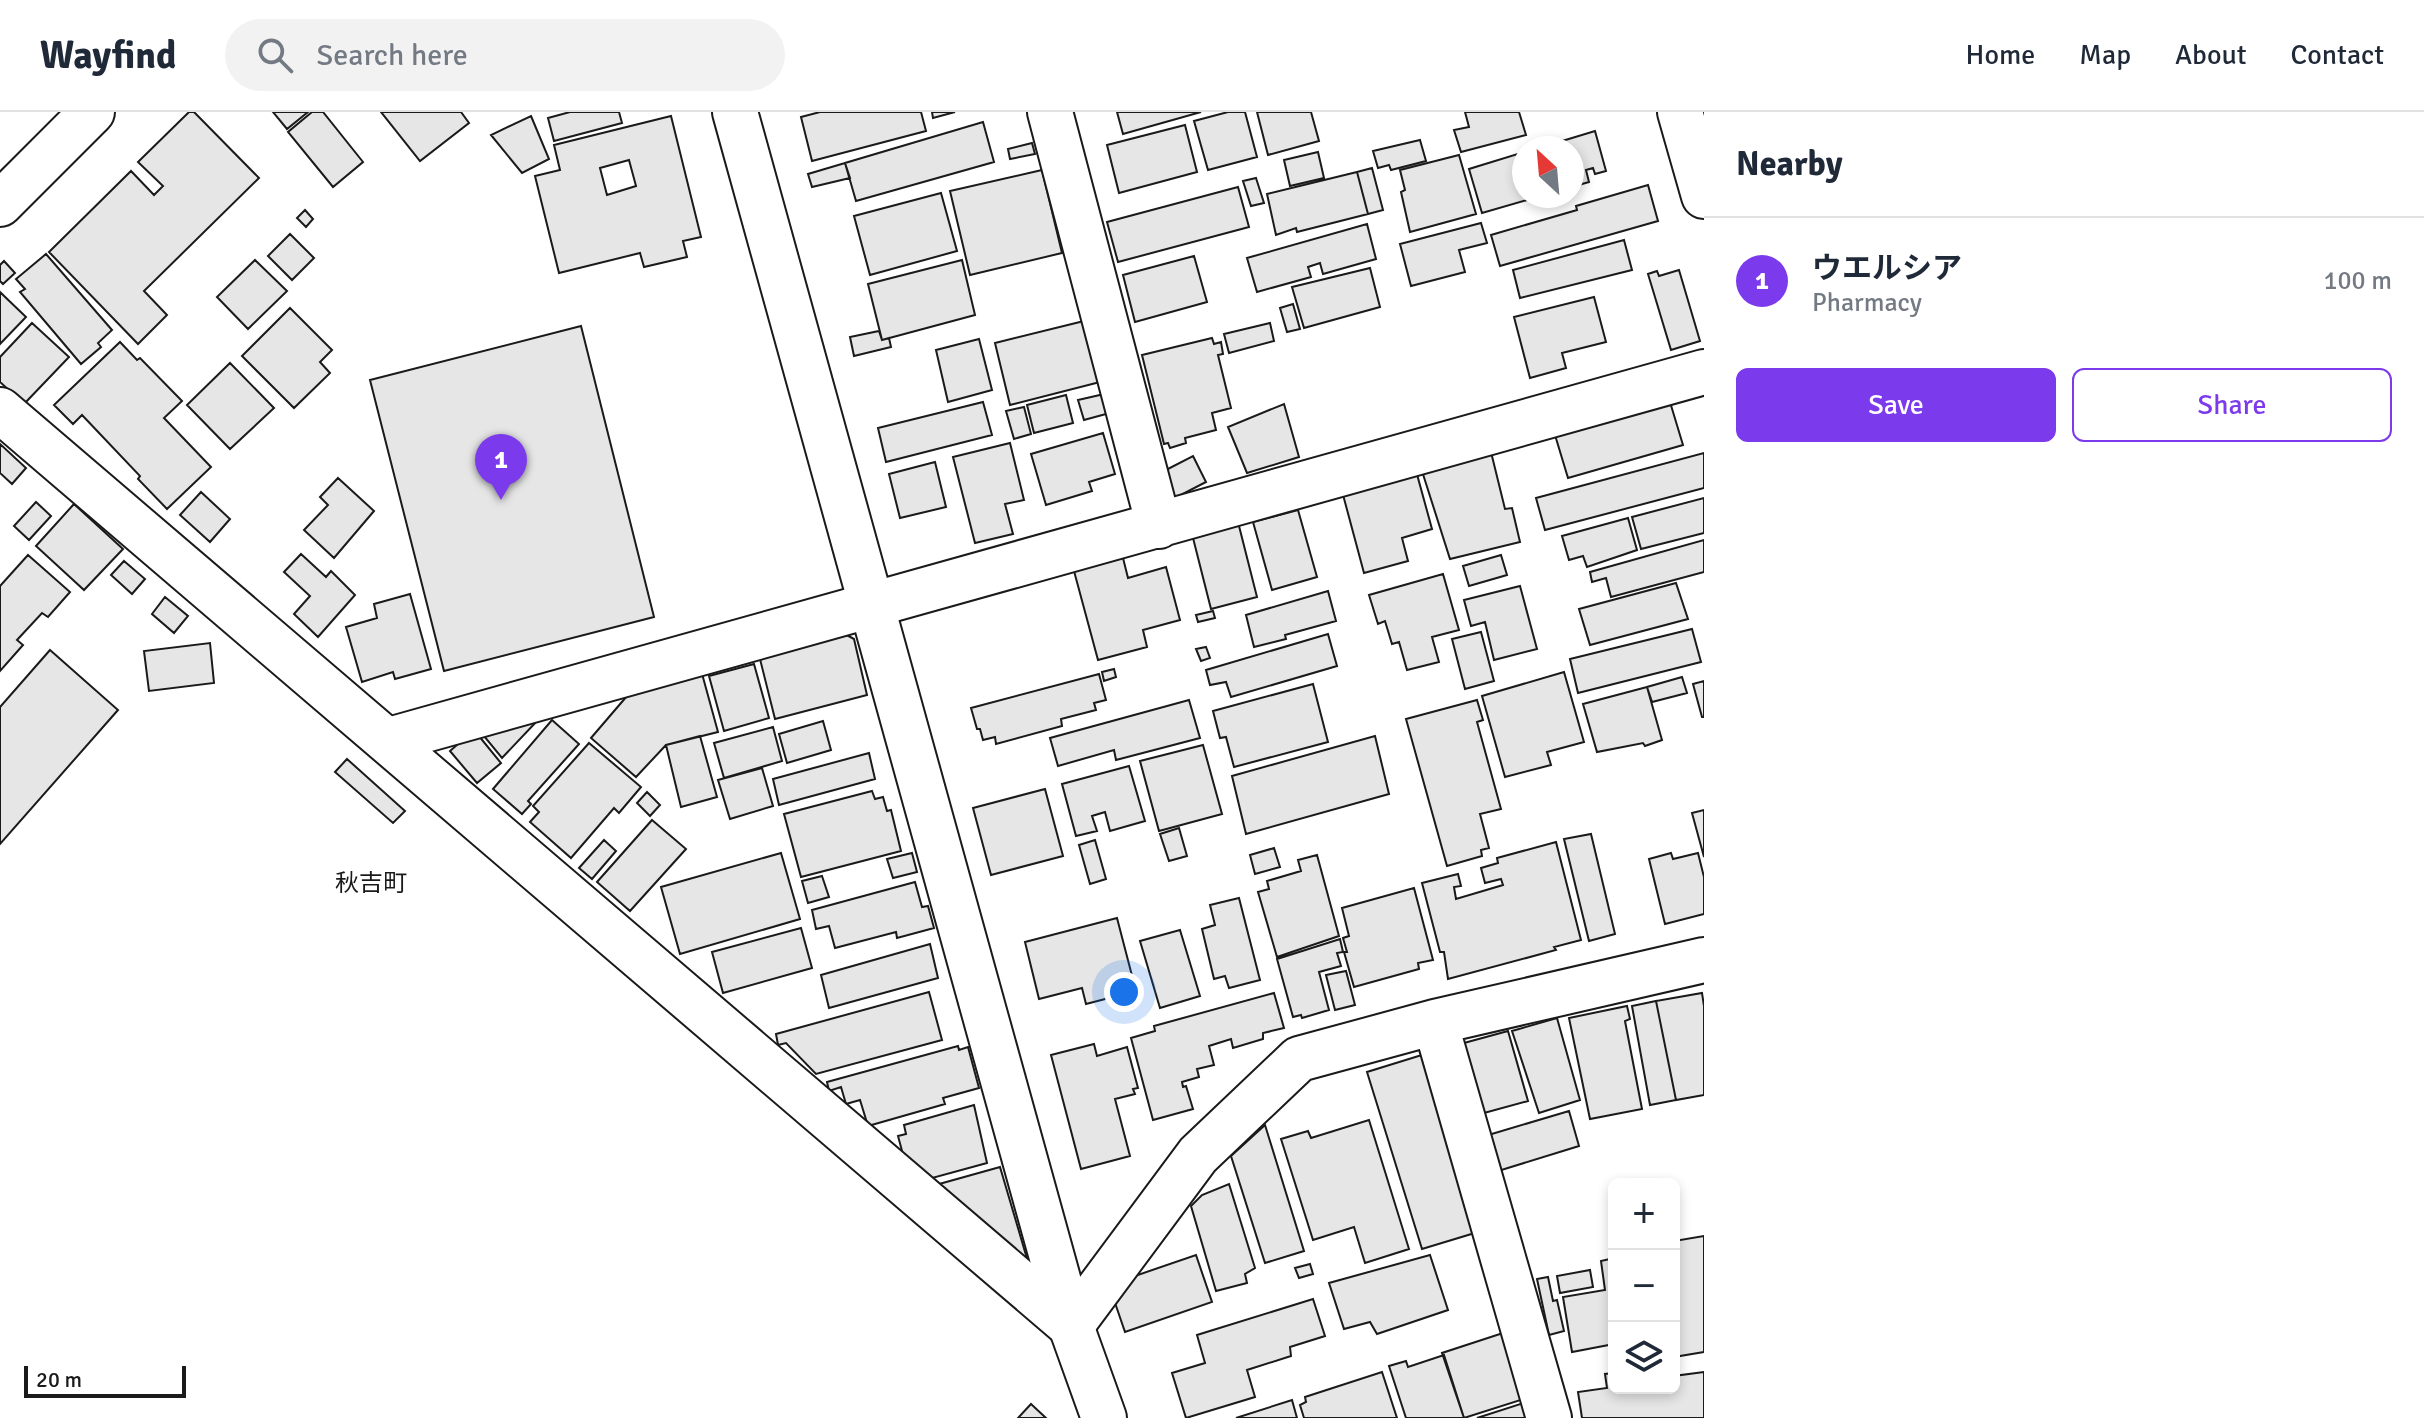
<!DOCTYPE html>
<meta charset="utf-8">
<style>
:root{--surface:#fff;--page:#f2f2f3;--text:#1f2937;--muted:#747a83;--line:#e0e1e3;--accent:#7c3aed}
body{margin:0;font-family:Signika,"Noto Sans JP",sans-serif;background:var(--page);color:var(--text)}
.controls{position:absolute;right:24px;bottom:24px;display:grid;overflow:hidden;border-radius:12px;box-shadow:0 4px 12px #0003}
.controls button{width:72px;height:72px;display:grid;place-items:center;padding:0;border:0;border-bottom:2px solid var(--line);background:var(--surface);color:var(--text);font:40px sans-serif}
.compass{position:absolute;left:1512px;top:24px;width:72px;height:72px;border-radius:50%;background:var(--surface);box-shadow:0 4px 12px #0003;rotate:334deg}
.scale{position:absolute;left:24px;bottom:20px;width:162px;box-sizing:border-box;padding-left:8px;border:4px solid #1a1a1a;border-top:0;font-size:22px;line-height:28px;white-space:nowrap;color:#1a1a1a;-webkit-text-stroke:6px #fff;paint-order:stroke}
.you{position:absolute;left:1124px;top:880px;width:28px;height:28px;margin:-20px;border:6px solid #fff;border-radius:50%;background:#1a73e8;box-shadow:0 0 0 12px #1a73e833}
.badge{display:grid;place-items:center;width:52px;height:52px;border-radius:50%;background:var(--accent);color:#fff;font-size:26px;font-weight:700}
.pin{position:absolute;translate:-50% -66px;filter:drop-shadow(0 2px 4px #0008)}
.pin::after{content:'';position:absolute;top:42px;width:28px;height:24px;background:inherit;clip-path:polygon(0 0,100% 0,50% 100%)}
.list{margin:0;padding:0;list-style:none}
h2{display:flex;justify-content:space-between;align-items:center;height:104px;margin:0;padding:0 32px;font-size:34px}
h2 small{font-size:26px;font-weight:400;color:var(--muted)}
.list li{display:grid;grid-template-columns:52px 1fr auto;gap:24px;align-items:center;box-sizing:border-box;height:128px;padding:0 32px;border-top:2px solid var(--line)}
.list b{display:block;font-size:30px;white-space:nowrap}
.list p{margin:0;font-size:26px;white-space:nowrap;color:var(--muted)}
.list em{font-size:26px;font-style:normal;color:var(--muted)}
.actions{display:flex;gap:16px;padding:24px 32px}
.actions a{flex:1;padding:18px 0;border:2px solid var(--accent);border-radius:12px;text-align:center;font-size:28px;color:var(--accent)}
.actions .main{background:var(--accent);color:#fff}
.icon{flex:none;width:44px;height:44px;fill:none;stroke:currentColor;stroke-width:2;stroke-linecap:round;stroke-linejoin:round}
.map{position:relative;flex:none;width:1704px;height:1306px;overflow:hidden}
header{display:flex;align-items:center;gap:48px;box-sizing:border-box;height:112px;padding:0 40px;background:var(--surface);border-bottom:2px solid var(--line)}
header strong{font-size:38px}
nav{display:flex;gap:44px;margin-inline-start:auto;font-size:28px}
.search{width:560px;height:72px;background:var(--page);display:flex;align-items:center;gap:20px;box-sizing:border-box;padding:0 28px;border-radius:44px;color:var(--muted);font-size:30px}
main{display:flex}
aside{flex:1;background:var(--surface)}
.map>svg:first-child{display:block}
</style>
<header>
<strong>Wayfind</strong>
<div class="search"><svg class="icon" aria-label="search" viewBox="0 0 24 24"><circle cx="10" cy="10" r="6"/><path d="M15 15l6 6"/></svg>Search here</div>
<nav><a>Home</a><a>Map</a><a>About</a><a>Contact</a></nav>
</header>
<main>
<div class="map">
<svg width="1704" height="1306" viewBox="0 0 1704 1306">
<rect width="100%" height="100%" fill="#fff"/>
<path fill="#e6e6e6" stroke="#1a1a1a" stroke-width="2" fill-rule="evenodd" d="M189,0H194L259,66L144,179L167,203L138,232L49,140L131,59L154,83L163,74L138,50Z
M273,0H308L287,17Z
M312,0H323L363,50L333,75L288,20Z
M381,0H461L469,11L420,49Z
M570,0H619L622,11L554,29L548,6Z
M820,0H921L926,19L812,49L801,5Z
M932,0H955L933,6Z
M1117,0H1201L1123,22Z
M1228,0H1245L1257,45L1208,58L1194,9Z
M1257,0H1311L1319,29L1268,43Z
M1465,0H1519L1526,23L1461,40L1454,18L1469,15Z
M531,4L549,47L522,61L491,23Z
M671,4L701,125L683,129L687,145L644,155L640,141L559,161L535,64L560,58L554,33ZM629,48L636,74L607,83L600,56Z
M983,10L994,50L856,89L845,51Z
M1185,13L1197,60L1119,81L1107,33Z
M1595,19L1606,59L1595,62L1593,56L1586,58L1589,70L1572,75V36H1539Z
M1420,28L1426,49L1391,58L1389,53L1378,56L1373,39Z
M1032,31L1035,42L1010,47L1008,37Z
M1318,40L1324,66L1290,74L1284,48Z
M1524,40V84H1541L1482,101L1469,57Z
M1459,43L1476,102L1410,120L1401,80L1405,78L1400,58Z
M845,51L850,66L812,75L808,62Z
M1372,56L1383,98L1368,102L1357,60Z
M1042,58L1062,141L970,163L950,79Z
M1357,60L1368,102L1297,120L1296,116L1276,123L1267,82Z
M1256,66L1264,91L1251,94L1243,69Z
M1648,73L1658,109L1500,154L1491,123L1577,98L1576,94Z
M1238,75L1249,115L1118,150L1107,110Z
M941,81L957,139L870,163L854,104Z
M305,98L313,107L306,115L297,106Z
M1481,111L1487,131L1459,138L1465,160L1411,174L1400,132Z
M1367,112L1376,147L1323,162L1320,151L1308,155L1311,165L1257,180L1247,146Z
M290,122L314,146L292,168L268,144Z
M1624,128L1632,158L1520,186L1513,158Z
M46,142L112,218L98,231L101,235L81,252L20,180L25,177L16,167Z
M1194,144L1207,190L1135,210L1123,163Z
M255,148L287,179L248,217L217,185Z
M962,148L975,203L882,228L868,172Z
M4,149L15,161L3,172L0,169V153Z
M1370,156L1380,195L1304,216L1292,175Z
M1679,158L1700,229L1671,238L1648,162L1657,159L1659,164Z
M0,180L26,205L0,232Z
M1594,185L1606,230L1562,241L1566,256L1530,266L1514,205Z
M1293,192L1300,217L1287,220L1280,196Z
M290,196L332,238L320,250L330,261L294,296L242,244Z
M1084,209L1100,270L1010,293L995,231Z
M32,211L69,245L24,292L0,270V245Z
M1270,211L1274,229L1229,241L1224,222Z
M581,214L654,505L444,559L370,268Z
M879,219L882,228L889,226L891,235L854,244L850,225Z
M1212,226L1214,232L1221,230L1223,242L1218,243L1231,296L1212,301L1216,318L1185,326L1186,331L1170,336L1168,331L1164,332L1142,243Z
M979,227L992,278L948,290L936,238Z
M120,230L137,248L140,246L182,289L164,306L211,355L167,397L138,367L140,364L82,303L73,312L54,293Z
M230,251L274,296L230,337L187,293Z
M1113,280L1117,299L1084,308L1078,288Z
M1066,283L1073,311L1034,321L1027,293Z
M983,290L992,323L886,350L878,316Z
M1670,290L1683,333L1568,366L1555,323Z
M1284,292L1299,345L1247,361L1228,315Z
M1024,295L1031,322L1014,327L1006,299Z
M1103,321L1115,362L1089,370L1092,379L1046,393L1031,342Z
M1010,331L1024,388L1005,392L1013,422L975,431L953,345Z
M0,332L26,356L12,372L0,361Z
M1491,340L1505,397L1512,396L1520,430L1450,447L1422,359Z
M1704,341V376L1545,418L1536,386Z
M1193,344L1206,370L1175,386L1162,360Z
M935,350L946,395L900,406L889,362Z
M1415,355L1432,417L1402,426L1408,449L1364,461L1342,379Z
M338,366L374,399L334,446L304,418L328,393L320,385Z
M201,380L230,407L210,430L180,403Z
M1704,386V421L1641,437L1632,405Z
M36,390L51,404L29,428L14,414Z
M74,392L123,437L84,478L36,434Z
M1298,398L1317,465L1272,478L1253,410Z
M1628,406L1637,438L1587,455L1583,444L1569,448L1562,424Z
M1238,410L1257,485L1211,497L1192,422Z
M1704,428V460L1611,485L1606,466L1592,470L1590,460Z
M301,442L326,465L331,459L355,483L318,525L294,502L310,484L284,460Z
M28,443L70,480L48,505L42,501L17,528L23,533L0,559V474Z
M1501,443L1507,463L1469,474L1463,454Z
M1123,446L1128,466L1166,455L1180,508L1143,518L1147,535L1098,548L1074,459Z
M124,449L145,467L132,482L111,463Z
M1443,462L1459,518L1432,525L1439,550L1407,558L1399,530L1392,532L1385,509L1378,512L1369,483Z
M1676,471L1688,507L1590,533L1579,497Z
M1520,474L1537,537L1494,548L1485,510L1471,514L1464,488Z
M1328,479L1336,509L1285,523L1286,527L1254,535L1246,503Z
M410,482L431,557L395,567L393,560L362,570L346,515L377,506L374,492Z
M165,485L188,504L174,521L152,502Z
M1213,499L1215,506L1198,510L1196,503Z
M1692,517L1701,550L1578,581L1570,547Z
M1481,520L1494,569L1465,577L1452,527Z
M843,521L854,527L867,583L775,607L759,543Z
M1328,522L1337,554L1231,585L1226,570L1210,573L1206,558Z
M210,531L214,571L149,579L144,539Z
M1206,535L1210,546L1201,549L1196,537Z
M50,538L118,598L0,732V595Z
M754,552L769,606L724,619L709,564Z
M1114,557L1116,565L1104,569L1102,560Z
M701,558L718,620L666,633L636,665L591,626L633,577Z
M1564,560L1584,630L1547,640L1551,653L1505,665L1482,584Z
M1099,562L1106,588L1094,591L1096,598L1061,607L1062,614L996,632L995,625L983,628L980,617H977L971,596Z
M1682,565L1687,581L1652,590L1647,575Z
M1704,569V605H1702L1693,572Z
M1313,572L1328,630L1234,655L1226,625L1220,626L1213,599Z
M1647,575L1662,628L1645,634L1643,631L1597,640L1583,592Z
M1189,588L1200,626L1116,648L1114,638L1058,654L1050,626Z
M1477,588L1483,608L1477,610L1501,697L1480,702L1489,736L1481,738L1482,744L1447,754L1406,607Z
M538,608L502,646L479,618Z
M552,608L579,632L528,689L531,692L522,702L493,677Z
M823,609L831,638L787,651L779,622Z
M773,615L782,649L724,666L714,631Z
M474,618L501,651L477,671L450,639Z
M700,624L717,685L681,695L666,633Z
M1375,624L1389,682L1246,722L1232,664Z
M589,631L641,675L619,701L614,696L571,746L530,710L539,700L533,694Z
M1203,633L1222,702L1159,719L1140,649Z
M869,641L875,667L779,693L773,667Z
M347,647L405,699L393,711L335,660Z
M1129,654L1145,709L1110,719L1105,700L1092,704L1097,719L1076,724L1062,672Z
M762,656L773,694L730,707L718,668Z
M1045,677L1063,744L991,763L973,696Z
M872,679L875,687L883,685L887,699L891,698L901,739L801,765L784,702Z
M647,680L660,693L650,704L637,691Z
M1704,698V745L1692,701Z
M652,708L686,737L630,799L597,770Z
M1179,716L1187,744L1169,749L1160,722Z
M1591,722L1615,822L1589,829L1564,727Z
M604,728L616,739L592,767L579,756Z
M1095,728L1106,767L1090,772L1079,733Z
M1556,730L1581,828L1554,835L1556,838L1448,867L1444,840H1440L1422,771L1458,762L1461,774L1454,775L1456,787L1503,773L1501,767L1485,771L1481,756L1498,751L1497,746Z
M1274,736L1280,755L1255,762L1250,743Z
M781,741L800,807L680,842L661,775Z
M912,741L917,760L893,766L887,747Z
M1671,741L1673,747L1698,741L1704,765V802L1665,812L1649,747Z
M1317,743L1339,824L1277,845L1258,780L1269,777L1267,769L1301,759L1298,748Z
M822,764L829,785L808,791L802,769Z
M915,770L922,795L928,794L934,816L897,826L896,820L835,836L829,814L816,817L812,798Z
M1414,776L1433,848L1418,851L1419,857L1354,875L1344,840H1347L1343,826L1349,824L1342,796Z
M1239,786L1260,868L1229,876L1225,864L1214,867L1202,817L1215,813L1210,793Z
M1117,806L1136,879L1086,892L1082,876L1039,887L1025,830Z
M801,816L812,856L723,881L712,840Z
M1180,818L1200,884L1160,896L1140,829Z
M1340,827L1343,840L1337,841L1341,854L1319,860L1329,898L1302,906L1301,903L1293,905L1277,847Z
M930,832L938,866L829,896L821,863Z
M1346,859L1355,893L1335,898L1326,863Z
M929,880L942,928L816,962L786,931L778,933L776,922Z
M1274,881L1284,916L1263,921V927L1233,936L1231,927L1209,934L1214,953L1197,957L1199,965L1182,970L1183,975L1186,974L1193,997L1153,1008L1131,926L1155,919L1154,914Z
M1702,881L1704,894V983L1676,988L1656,889Z
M1656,889L1676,988L1650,993L1632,894Z
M1627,894L1630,907L1625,909L1642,997L1590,1007L1569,906Z
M1557,906L1580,988L1539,1001L1512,919Z
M1508,919L1528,989L1484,1001L1464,931Z
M1094,932L1097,944L1127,935L1138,976L1133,977L1135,982L1115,987L1130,1044L1081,1057L1051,943Z
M958,934L959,938L968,935L979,976L943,986L945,992L868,1014L860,988L846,992L841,975L829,979L827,970Z
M1425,942L1478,1120L1422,1137L1367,960Z
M974,993L987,1051L925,1068L905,1050L898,1024L906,1022L904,1013Z
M1569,999L1579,1034L1495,1060L1485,1024Z
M1369,1008L1409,1137L1365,1151L1354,1115L1313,1128L1281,1027L1308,1019L1311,1026Z
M1265,1013L1304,1139L1265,1151L1231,1044Z
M1000,1055L1028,1150L932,1074Z
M1229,1072L1255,1156L1245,1162L1247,1171L1216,1179L1191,1094L1202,1083Z
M1704,1124V1240L1674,1245V1129Z
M1196,1143L1212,1190L1125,1220L1113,1185L1129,1166Z
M1430,1143L1448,1198L1377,1222L1370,1210L1344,1217L1329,1171Z
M1614,1146V1235V1232L1572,1240L1563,1185L1605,1178L1601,1149Z
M1310,1152L1313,1162L1299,1166L1295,1156Z
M1590,1158L1593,1175L1560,1181L1557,1164Z
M1548,1165L1553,1189L1557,1188L1564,1219L1549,1223L1537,1167Z
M1313,1187L1325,1224L1290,1235L1291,1244L1247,1258L1255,1285L1186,1306L1172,1261L1205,1251L1197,1223Z
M1506,1220L1527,1286L1464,1306L1442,1241Z
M1444,1243L1464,1306H1406L1389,1254L1406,1249L1408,1255Z
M1382,1260L1397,1306H1304L1300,1293L1306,1290L1305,1285Z
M1704,1260V1306H1582L1578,1280L1607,1276L1605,1262L1614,1261V1276H1674V1264Z
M1292,1288L1297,1306H1236Z
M1527,1290L1532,1306H1477Z
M1031,1292L1046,1306H1018Z"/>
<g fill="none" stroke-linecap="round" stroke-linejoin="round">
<defs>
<path id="street" d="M1050,0L1159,414
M0,298L1071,1214L1198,1043L1299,947L1435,910L1704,848
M389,628L1704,260
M1435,910L1549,1306"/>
<path id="secondary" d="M735,0L1071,1214L1104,1306
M0,92L92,0"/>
<path id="primary" d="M1680,0L1704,84"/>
</defs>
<use href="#street" stroke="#1a1a1a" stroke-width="48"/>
<use href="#secondary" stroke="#1a1a1a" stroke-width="48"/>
<use href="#primary" stroke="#1a1a1a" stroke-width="48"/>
<use href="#street" stroke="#fff" stroke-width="44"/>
<use href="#secondary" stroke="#fff" stroke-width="44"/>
<use href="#primary" stroke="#fff" stroke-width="44"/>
</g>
<g text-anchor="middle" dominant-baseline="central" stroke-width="6" stroke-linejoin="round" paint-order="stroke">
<g font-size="24" fill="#1a1a1a" stroke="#fff">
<text x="371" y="771">秋吉町</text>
</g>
</g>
</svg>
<div class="controls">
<button>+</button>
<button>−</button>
<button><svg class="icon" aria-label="layers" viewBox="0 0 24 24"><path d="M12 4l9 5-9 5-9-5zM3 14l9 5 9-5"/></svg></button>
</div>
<svg class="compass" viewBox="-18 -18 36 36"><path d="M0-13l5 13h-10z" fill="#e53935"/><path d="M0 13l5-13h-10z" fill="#747a83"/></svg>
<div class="scale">20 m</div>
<div class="you"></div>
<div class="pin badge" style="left:501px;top:388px">1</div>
</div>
<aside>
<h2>Nearby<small></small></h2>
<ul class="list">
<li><span class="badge">1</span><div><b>ウエルシア</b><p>Pharmacy</p></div><em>100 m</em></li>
</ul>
<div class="actions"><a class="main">Save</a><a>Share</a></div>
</aside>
</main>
